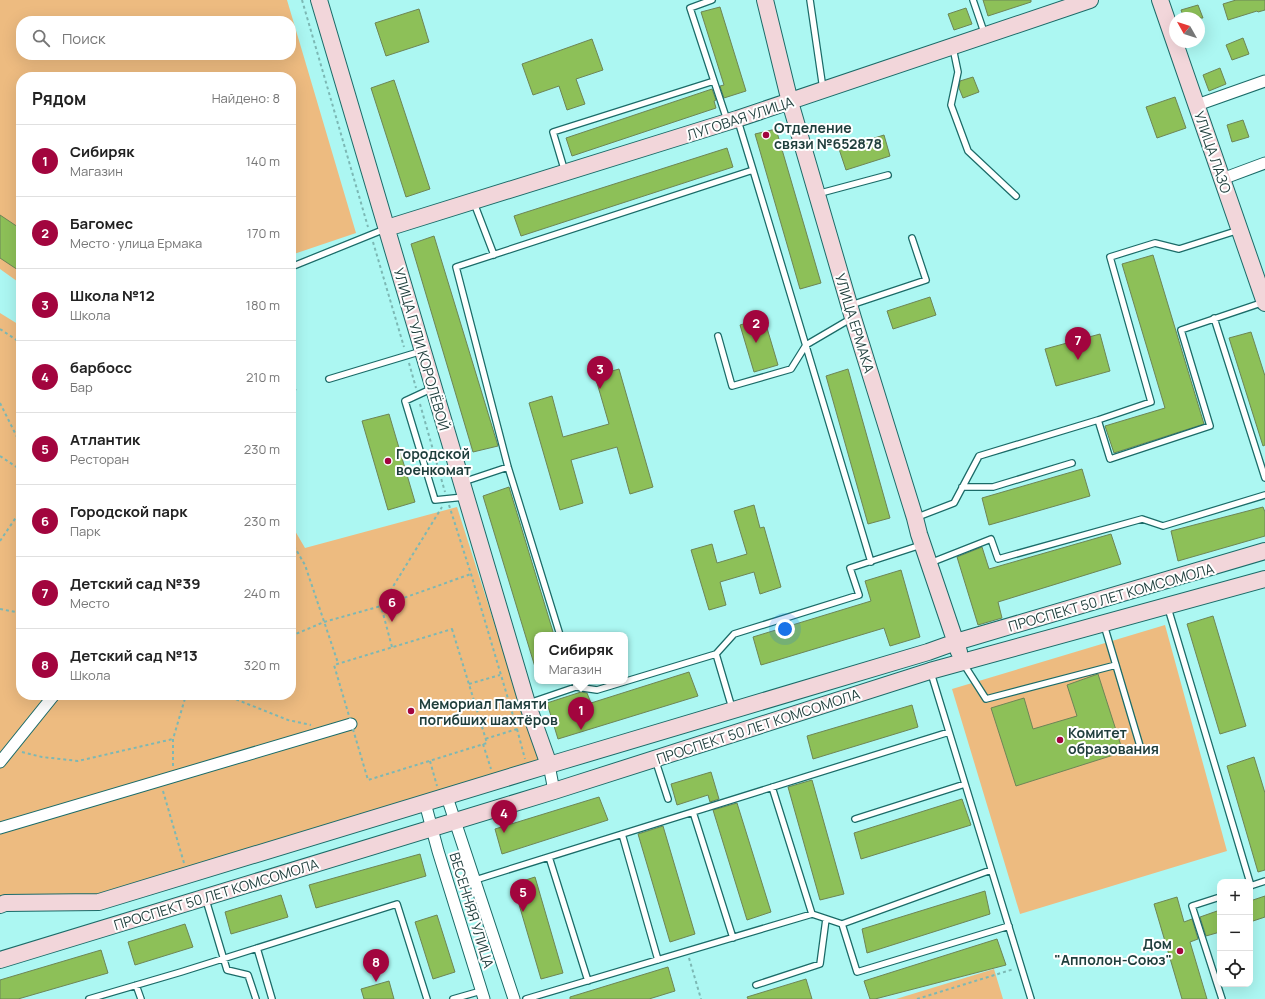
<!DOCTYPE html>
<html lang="ru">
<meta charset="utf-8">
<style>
:root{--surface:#fff;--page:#f6f6f6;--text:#222;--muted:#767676;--line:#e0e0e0;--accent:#a2053e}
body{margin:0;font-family:Manrope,sans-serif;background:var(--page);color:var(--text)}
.controls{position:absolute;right:12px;bottom:12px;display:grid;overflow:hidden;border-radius:8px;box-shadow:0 4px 16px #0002}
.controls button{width:36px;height:36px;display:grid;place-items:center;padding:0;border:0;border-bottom:1px solid var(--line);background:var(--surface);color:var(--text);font:20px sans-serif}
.compass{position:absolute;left:1169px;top:12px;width:36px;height:36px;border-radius:50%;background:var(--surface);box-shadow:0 4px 16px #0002;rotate:309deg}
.you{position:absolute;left:785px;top:629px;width:14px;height:14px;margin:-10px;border:3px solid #fff;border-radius:50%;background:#1a73e8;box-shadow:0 0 0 6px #1a73e833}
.badge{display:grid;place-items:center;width:26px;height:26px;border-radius:50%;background:var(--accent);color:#fff;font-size:13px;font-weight:700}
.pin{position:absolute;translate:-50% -33px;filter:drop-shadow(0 1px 2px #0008)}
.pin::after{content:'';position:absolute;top:21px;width:14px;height:12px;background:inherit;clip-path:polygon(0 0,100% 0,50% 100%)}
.popup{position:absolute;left:534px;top:632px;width:94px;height:52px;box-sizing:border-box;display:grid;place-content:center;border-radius:8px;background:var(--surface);filter:drop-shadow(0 1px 3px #0005);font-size:13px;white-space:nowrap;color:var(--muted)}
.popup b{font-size:15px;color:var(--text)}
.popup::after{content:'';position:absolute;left:50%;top:100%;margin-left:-8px;border:8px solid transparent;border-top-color:var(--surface)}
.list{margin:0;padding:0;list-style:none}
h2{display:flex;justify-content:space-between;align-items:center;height:52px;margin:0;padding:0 16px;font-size:17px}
h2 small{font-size:13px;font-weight:400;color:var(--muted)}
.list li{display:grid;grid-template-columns:26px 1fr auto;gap:12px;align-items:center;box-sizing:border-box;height:72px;padding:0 16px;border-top:1px solid var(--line)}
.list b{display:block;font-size:15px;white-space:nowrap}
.list p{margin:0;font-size:13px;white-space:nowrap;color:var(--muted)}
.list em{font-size:13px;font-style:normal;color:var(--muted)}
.icon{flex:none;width:22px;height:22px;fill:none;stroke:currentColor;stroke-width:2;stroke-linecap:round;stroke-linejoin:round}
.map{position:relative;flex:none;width:1265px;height:999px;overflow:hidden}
.search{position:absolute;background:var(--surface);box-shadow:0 4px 16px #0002;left:16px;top:16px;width:280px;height:44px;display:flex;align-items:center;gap:10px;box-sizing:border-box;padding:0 14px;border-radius:16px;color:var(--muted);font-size:15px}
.panel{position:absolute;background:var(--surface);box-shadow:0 4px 16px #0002;left:16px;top:72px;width:280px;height:628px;border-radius:16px}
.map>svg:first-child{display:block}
</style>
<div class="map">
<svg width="1265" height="999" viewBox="0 0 1265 999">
<rect width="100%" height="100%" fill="#acf7f2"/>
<path fill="#edbb80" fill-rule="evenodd" d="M0,0H287L356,233L291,255V77H21V284L0,269ZM21,21H291V55H21Z
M0,313L21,326V695H291V524L305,548L457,507L538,760L101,896L6,895L0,897Z
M1165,625L1227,851L1020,914L952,689Z
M994,969L1003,999H896Z"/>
<path fill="#8dc058" stroke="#6d8556" d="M983,0H1031V2L988,16Z
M1236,0H1265V10L1258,12L1257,11L1228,20L1223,4Z
M1198,5L1203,18H1184L1181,10Z
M720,7L746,91L724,98L720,86L724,85L701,12Z
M966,8L972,24L954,30L948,14Z
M419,9L429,42L386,56L375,23Z
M1243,38L1249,54L1232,60L1226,45Z
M592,39L603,70L576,79L585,104L567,110L559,86L533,95L522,64Z
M1220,68L1226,84L1209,91L1203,75Z
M973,77L979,92L963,98L959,88L960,81Z
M394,80L430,189L406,197L371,88Z
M712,89L716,100L714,101L716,108L572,156L566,138Z
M1175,97L1186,128L1157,138L1146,107Z
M1243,120L1249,137L1232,142L1227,125Z
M776,129L821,283L800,289L755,134Z
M884,135L890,156L846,170L839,149Z
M727,148L733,167L521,236L514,216Z
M0,215L21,229V272L0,258Z
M434,236L498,446L473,452L411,244Z
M1153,255L1204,424L1114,453L1105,426L1165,408L1122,264Z
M930,297L936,315L893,329L887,311Z
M764,318L778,365L754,372L740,325Z
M1251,332L1265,376V445L1263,446L1229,338Z
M1100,334L1110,371L1056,386L1045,349Z
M619,369L653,487L630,494L617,447L571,460L583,503L560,510L529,403L552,396L563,437L609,424L595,376Z
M848,369L890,518L868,524L826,376Z
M389,414L415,502L388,510L362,421Z
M1082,469L1090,496L989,525L982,498Z
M509,487L554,635H537V667H535L483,496Z
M754,505L760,528L764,527L781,587L760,594L754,572L720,582L726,605L709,610L691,550L712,544L717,563L747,554L734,511Z
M1263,507L1265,512V536L1178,561L1171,531Z
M1111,534L1121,564L998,602L1002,618L978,625L957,557L982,547L989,569Z
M901,570L920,637L890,646L884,628L761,665L753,637L871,601L865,581Z
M1213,616L1246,726L1220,734L1187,624Z
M689,672L698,696L558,739L547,703L581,692L587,693L591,703Z
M1098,674L1123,752L1016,786L991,708L1024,698L1033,729L1077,716L1067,685Z
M912,705L918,727L813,759L807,736Z
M1254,757L1265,793V870L1258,872L1227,766Z
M711,772L719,799L710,802L708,795L677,805L671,784Z
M812,780L844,894L820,900L788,787Z
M599,797L608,820L502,854L495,829Z
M962,799L971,825L861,859L854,833Z
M737,803L771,912L747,920L713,810Z
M663,826L695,934L670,942L638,834Z
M420,854L426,876L316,908L309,885Z
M535,877L563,973L541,979L513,884Z
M985,891L990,914L867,953L862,929Z
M281,895L288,917L231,934L225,912Z
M1265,896V917L1250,922V901Z
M1177,897L1184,922L1192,919L1198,939L1190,942L1207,999H1182L1154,904Z
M1220,910V932L1206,936L1200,917Z
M437,915L455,972L433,979L415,922Z
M185,924L193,947L135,965L128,942Z
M997,939L1006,965L875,999H870L864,981Z
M101,950L108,973L18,999H0V980Z
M668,967L675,991L649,999H570V997Z
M806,979L812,999H748L747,997Z
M389,981L394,999H364L361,989Z"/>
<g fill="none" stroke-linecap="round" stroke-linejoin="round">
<defs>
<path id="lane" d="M810,0L823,89
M973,0L985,35
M953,48L958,72L951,105L968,151L1016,196
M714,81L727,120
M753,170L871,562
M565,172L553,132L714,81L690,8L712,0
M817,194L888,175
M474,203L494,255
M1239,230L1179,249L1155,243L1110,257L1151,402L1098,420L1110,459L1210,426L1181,330L1264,302
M291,267L385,229
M851,305L926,280L912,238
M1214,318L1265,478
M718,336L732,386L791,369L806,345L852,318
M329,379L422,351
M433,388L405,401L435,500L464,497
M463,482L508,467
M962,487H993L1072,463
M915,518L954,503L979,456L1098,420
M930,563L991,539L998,559L1142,519L1163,526L1265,495
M1168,608L1251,886
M1104,625L1140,746
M560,635L508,467L456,267L753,170L738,121
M716,654L734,634L859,595L850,568L921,545
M963,663L986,699L1116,665
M931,673L1031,999
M576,687L597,690L716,654L732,708
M529,703L576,687L575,681
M655,759L668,799
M772,787L812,914
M693,812L733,938
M855,819L965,784
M622,834L658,960
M549,857L588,981
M475,880L949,732
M1250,886L1265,881
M1220,897L1192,906L1222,999
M206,900L227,970L248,975L256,999
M842,924L857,972L1009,926
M257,948L272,999
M136,985L141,999
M756,985L820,964L826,919
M89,999L181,972L397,904L427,999
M453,999L481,991
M526,999L812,914L842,924L991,870"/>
<path id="street" d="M1197,105L1265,81
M1222,179L1265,163
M0,762L54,695
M549,765L554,791
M447,797L514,999
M425,803L438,851L484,999
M0,828L351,724"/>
<path id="secondary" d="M319,0L527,703L549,765
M765,0L790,102L853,318L915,518L919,534L959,652
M1160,0L1265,303
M387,228L737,119L1090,0
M0,905L5,903L99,902L549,765L928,652L956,642L1265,551
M0,960L554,791L930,671L1265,579"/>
</defs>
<use href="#lane" stroke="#1b6b68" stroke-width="8"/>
<use href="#street" stroke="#1b6b68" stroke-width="13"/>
<use href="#secondary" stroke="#1b6b68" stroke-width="18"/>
<path stroke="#7cb8b4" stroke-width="2" stroke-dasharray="3 3" stroke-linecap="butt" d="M302,0L368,227
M373,242L404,347
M0,329L21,343
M409,363L416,388
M291,395L296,389
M0,403L21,445
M420,404L445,492
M0,456L21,470
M449,505L471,574L517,729L485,739
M0,541L21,510
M291,541L305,565L338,663
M0,609L21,613
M452,629L487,743L368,780L334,665Z
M291,636L324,622L381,606L471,574
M392,647L381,606L442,507
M469,684L500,675
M225,695L288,720L311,725
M517,729L525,759
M483,744L491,769
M22,752L42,757L78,761L173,739
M430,761L437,786
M173,766V739L186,695
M163,791L184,863
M689,958L701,999
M917,999L1014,969"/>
<use href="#lane" stroke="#fff" stroke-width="5.5"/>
<use href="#street" stroke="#fff" stroke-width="11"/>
<use href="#secondary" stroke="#f2d6da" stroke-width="16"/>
</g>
<g fill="#a2053e" stroke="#fff" stroke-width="1.5">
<circle cx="766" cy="135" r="4"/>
<circle cx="388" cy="461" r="4"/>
<circle cx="411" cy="711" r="4"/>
<circle cx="1060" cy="740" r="4"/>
<circle cx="1180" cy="951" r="4"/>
</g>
<g text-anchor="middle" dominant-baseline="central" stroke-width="4" stroke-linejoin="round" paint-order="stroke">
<g font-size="14" fill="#1f3e3c" stroke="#fff">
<text transform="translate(740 118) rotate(-18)">ЛУГОВАЯ УЛИЦА</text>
<text transform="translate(1213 152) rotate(71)">УЛИЦА ЛАЗО</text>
<text transform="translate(855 323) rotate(73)">УЛИЦА ЕРМАКА</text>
<text transform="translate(422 349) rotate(74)">УЛИЦА ГУЛИ КОРОЛЁВОЙ</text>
<text transform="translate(1111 597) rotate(-16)">ПРОСПЕКТ 50 ЛЕТ КОМСОМОЛА</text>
<text transform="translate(758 726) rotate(-18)">ПРОСПЕКТ 50 ЛЕТ КОМСОМОЛА</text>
<text transform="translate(216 894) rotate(-17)">ПРОСПЕКТ 50 ЛЕТ КОМСОМОЛА</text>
<text transform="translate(472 910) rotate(73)">ВЕСЕННЯЯ УЛИЦА</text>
</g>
<g font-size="14" font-weight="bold" fill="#1f3e3c" stroke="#fff" text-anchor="start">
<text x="774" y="127">Отделение<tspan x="774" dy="16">связи №652878</tspan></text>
<text x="396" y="453">Городской<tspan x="396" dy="16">военкомат</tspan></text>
<text x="419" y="703">Мемориал Памяти<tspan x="419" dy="16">погибших шахтёров</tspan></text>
<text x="1068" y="732">Комитет<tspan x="1068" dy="16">образования</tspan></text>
<text x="1172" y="943" text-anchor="end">Дом<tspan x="1172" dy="16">"Апполон-Союз"</tspan></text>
</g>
</g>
</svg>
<div class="controls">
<button>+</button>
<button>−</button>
<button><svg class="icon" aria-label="locate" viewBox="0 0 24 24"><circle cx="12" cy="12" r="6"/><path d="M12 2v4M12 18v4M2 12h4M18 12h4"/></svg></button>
</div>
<svg class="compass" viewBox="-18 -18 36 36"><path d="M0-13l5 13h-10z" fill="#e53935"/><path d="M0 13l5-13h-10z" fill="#767676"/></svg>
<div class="you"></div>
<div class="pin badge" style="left:581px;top:730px">1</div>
<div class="popup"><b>Сибиряк</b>Магазин</div>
<div class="pin badge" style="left:756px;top:343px">2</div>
<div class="pin badge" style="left:600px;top:389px">3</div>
<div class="pin badge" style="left:504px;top:833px">4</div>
<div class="pin badge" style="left:523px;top:912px">5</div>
<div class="pin badge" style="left:392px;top:622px">6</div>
<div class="pin badge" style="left:1078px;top:360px">7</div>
<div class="pin badge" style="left:376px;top:982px">8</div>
<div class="search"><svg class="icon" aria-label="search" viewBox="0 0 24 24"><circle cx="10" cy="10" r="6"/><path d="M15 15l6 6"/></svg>Поиск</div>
<section class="panel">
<h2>Рядом<small>Найдено: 8</small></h2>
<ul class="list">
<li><span class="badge">1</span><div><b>Сибиряк</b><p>Магазин</p></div><em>140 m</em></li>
<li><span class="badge">2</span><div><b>Багомес</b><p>Место · улица Ермака</p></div><em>170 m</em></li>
<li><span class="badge">3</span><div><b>Школа №12</b><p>Школа</p></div><em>180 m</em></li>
<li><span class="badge">4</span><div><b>барбосс</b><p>Бар</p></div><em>210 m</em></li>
<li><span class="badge">5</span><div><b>Атлантик</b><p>Ресторан</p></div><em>230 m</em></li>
<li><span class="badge">6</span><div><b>Городской парк</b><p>Парк</p></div><em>230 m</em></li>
<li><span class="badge">7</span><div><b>Детский сад №39</b><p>Место</p></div><em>240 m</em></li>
<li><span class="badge">8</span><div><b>Детский сад №13</b><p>Школа</p></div><em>320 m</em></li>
</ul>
</section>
</div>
